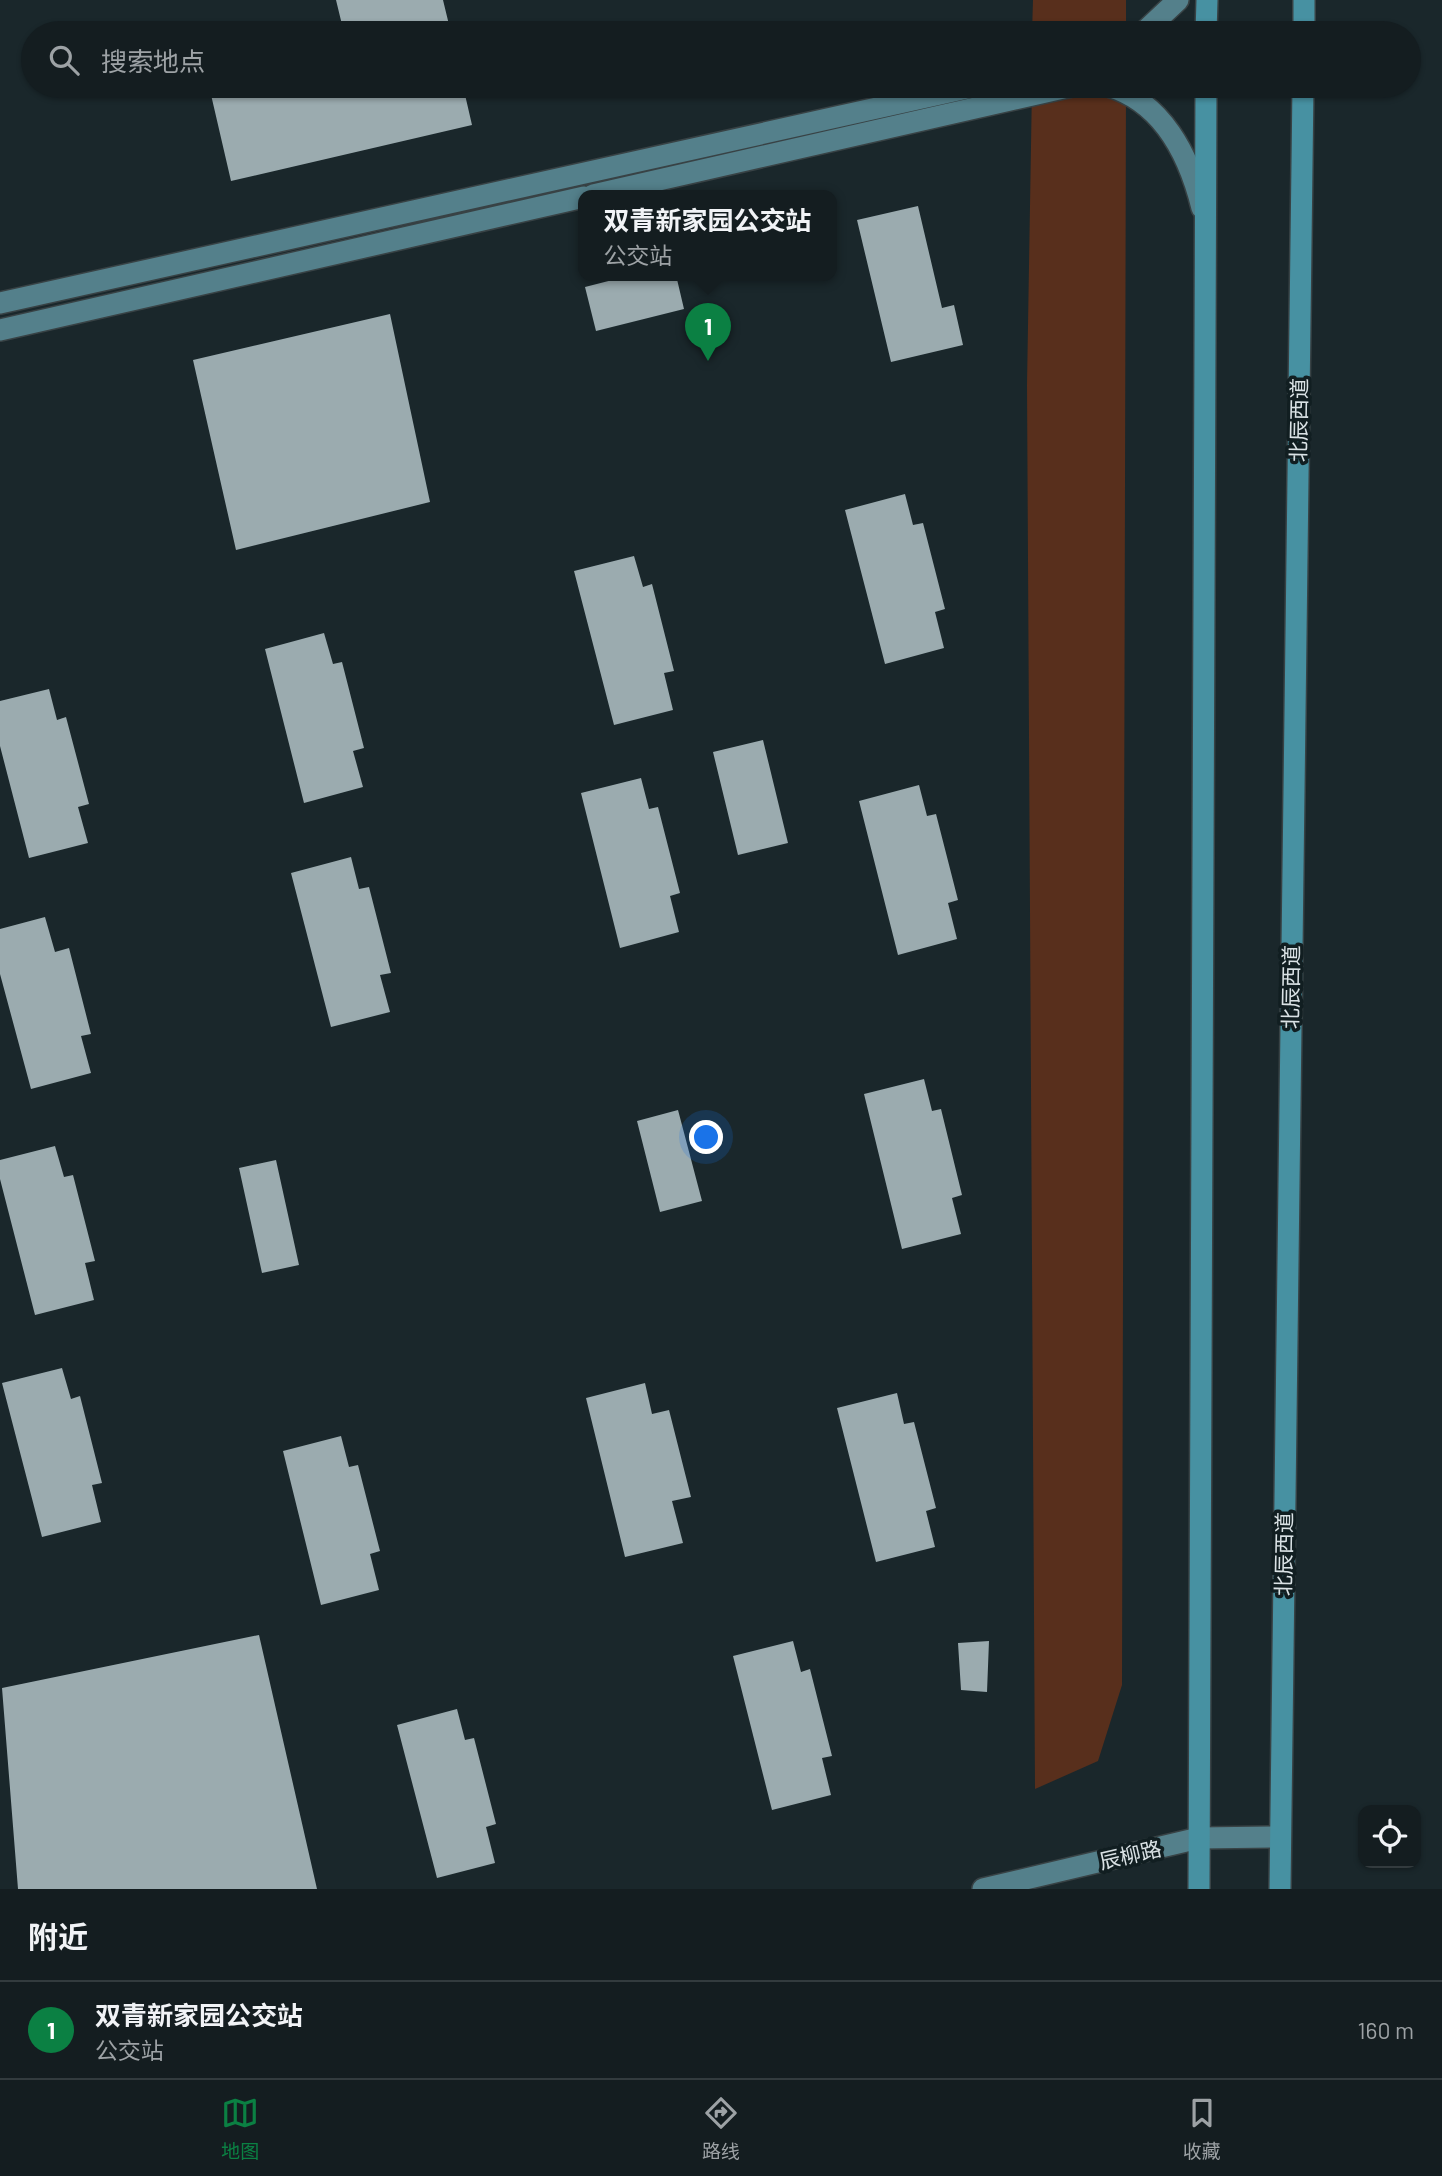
<!DOCTYPE html>
<html lang="zh">
<meta charset="utf-8">
<style>
:root{--surface:#141d20;--page:#1d2629;--text:#f1f3f6;--muted:#9da2a5;--line:#333b3e;--accent:#0b8043}
body{margin:0;font-family:Barlow,"Noto Sans SC",sans-serif;background:var(--page);color:var(--text)}
.controls{position:absolute;right:21px;bottom:21px;display:grid;overflow:hidden;border-radius:14px;box-shadow:0 2px 5px #0004}
.controls button{width:63px;height:63px;display:grid;place-items:center;padding:0;border:0;border-bottom:2px solid var(--line);background:var(--surface);color:var(--text);font:35px sans-serif}
.you{position:absolute;left:707px;top:1138px;width:24px;height:24px;margin:-18px;border:5px solid #fff;border-radius:50%;background:#1a73e8;box-shadow:0 0 0 10px #1a73e833}
.badge{display:grid;place-items:center;width:46px;height:46px;border-radius:50%;background:var(--accent);color:#fff;font-size:23px;font-weight:700}
.pin{position:absolute;translate:-50% -58px;filter:drop-shadow(0 2px 4px #0008)}
.pin::after{content:'';position:absolute;top:37px;width:24px;height:21px;background:inherit;clip-path:polygon(0 0,100% 0,50% 100%)}
.popup{position:absolute;left:578px;top:190px;width:259px;height:91px;box-sizing:border-box;display:grid;place-content:center;border-radius:14px;background:var(--surface);filter:drop-shadow(0 2px 5px #0005);font-size:23px;white-space:nowrap;color:var(--muted)}
.popup b{font-size:26px;color:var(--text)}
.popup::after{content:'';position:absolute;left:50%;top:100%;margin-left:-14px;border:14px solid transparent;border-top-color:var(--surface)}
.list{margin:0;padding:0;list-style:none}
h2{display:flex;justify-content:space-between;align-items:center;height:91px;margin:0;padding:0 28px;font-size:30px}
h2 small{font-size:23px;font-weight:400;color:var(--muted)}
.list li{display:grid;grid-template-columns:46px 1fr auto;gap:21px;align-items:center;box-sizing:border-box;height:98px;padding:0 28px;border-top:2px solid var(--line)}
.list b{display:block;font-size:26px;white-space:nowrap}
.list p{margin:0;font-size:23px;white-space:nowrap;color:var(--muted)}
.list em{font-size:23px;font-style:normal;color:var(--muted)}
.icon{flex:none;width:38px;height:38px;fill:none;stroke:currentColor;stroke-width:2;stroke-linecap:round;stroke-linejoin:round}
.map{position:relative;flex:none;width:1442px;height:1889px;overflow:hidden}
.search{position:absolute;background:var(--surface);box-shadow:0 2px 5px #0004;left:21px;right:21px;top:21px;height:77px;display:flex;align-items:center;gap:18px;box-sizing:border-box;padding:0 24px;border-radius:38px;color:var(--muted);font-size:26px}
.sheet{height:189px;background:var(--surface)}
nav{display:flex;justify-content:space-around;align-items:center;box-sizing:border-box;height:98px;border-top:2px solid var(--line);background:var(--surface);font-size:19px;color:var(--muted)}
nav a{display:grid;justify-items:center;gap:4px}
nav .on{color:var(--accent)}
.map>svg:first-child{display:block}
</style>
<div class="map">
<svg width="1442" height="1889" viewBox="0 0 1442 1889">
<rect width="100%" height="100%" fill="#1a272b"/>
<path fill="#582f1c" d="M1033,0H1126V33H1032Z
M1032,86H1126L1122,1685L1098,1761L1035,1789L1027,385Z"/>
<path fill="#9babaf" d="M336,0H443L451,33H344Z
M209,86H463L472,125L231,181Z
M918,206L942,308L954,305L963,345L891,362L857,220Z
M632,275H676L684,309L596,331L585,287Z
M390,314L430,502L236,550L193,360Z
M905,494L913,525L923,523L945,609L935,612L944,648L885,664L845,510Z
M634,556L643,587L652,584L674,671L664,673L673,710L614,725L574,571Z
M324,633L333,664L342,662L364,748L353,751L363,787L304,803L265,649Z
M49,689L57,720L66,717L89,804L78,807L88,843L29,858L0,746V701Z
M763,740L788,843L738,855L713,752Z
M641,778L649,809L658,807L680,893L670,896L679,932L620,948L581,793Z
M919,785L927,816L936,814L958,900L948,903L957,939L898,955L859,801Z
M351,857L359,889L369,887L391,973L380,975L390,1012L331,1027L291,873Z
M45,917L55,952L69,948L91,1034L81,1036L91,1073L31,1089L0,974V929Z
M924,1079L932,1111L941,1109L962,1195L952,1198L961,1234L902,1249L864,1094Z
M678,1110L702,1201L660,1212L637,1121Z
M55,1146L64,1177L73,1175L95,1261L85,1263L94,1300L35,1315L0,1179V1160Z
M276,1160L299,1265L262,1273L239,1168Z
M62,1368L71,1399L80,1396L102,1483L92,1485L101,1522L42,1537L2,1383Z
M645,1383L652,1414L669,1410L691,1497L672,1501L683,1543L625,1557L586,1398Z
M897,1393L904,1424L914,1422L936,1508L926,1511L935,1547L876,1562L837,1408Z
M341,1436L349,1467L358,1465L380,1551L370,1554L379,1590L321,1605L283,1451Z
M259,1635L317,1889H18L2,1688Z
M793,1641L801,1672L810,1669L832,1756L822,1758L831,1795L772,1810L733,1656Z
M989,1641L987,1692L961,1690L958,1643Z
M457,1709L465,1740L474,1738L496,1824L486,1827L495,1863L437,1878L397,1725Z"/>
<g fill="none" stroke-linecap="round" stroke-linejoin="round">
<defs>
<path id="secondary" d="M1143,33L1178,0
M1108,86C1162,102 1189,155 1202,208
M593,195L1072,86
M0,303L976,86
M0,330L584,197
M983,1889L1199,1838L1280,1837"/>
<path id="primary" d="M1206,33L1207,0
M1304,33V0
M1199,1889L1206,86
M1280,1889L1303,86"/>
</defs>
<use href="#secondary" stroke="#384245" stroke-width="24"/>
<use href="#primary" stroke="#384245" stroke-width="24"/>
<use href="#secondary" stroke="#54808b" stroke-width="21"/>
<use href="#primary" stroke="#4791a2" stroke-width="21"/>
</g>
<g text-anchor="middle" dominant-baseline="central" stroke-width="7" stroke-linejoin="round" paint-order="stroke">
<g font-size="21" fill="#dae2e5" stroke="#111e21">
<text transform="translate(1298 420) rotate(-89)">北辰西道</text>
<text transform="translate(1290 987) rotate(-89)">北辰西道</text>
<text transform="translate(1283 1554) rotate(-89)">北辰西道</text>
<text transform="translate(1130 1854) rotate(-13)">辰柳路</text>
</g>
</g>
</svg>
<div class="controls">
<button><svg class="icon" aria-label="locate" viewBox="0 0 24 24"><circle cx="12" cy="12" r="6"/><path d="M12 2v4M12 18v4M2 12h4M18 12h4"/></svg></button>
</div>
<div class="you"></div>
<div class="pin badge" style="left:708px;top:361px">1</div>
<div class="popup"><b>双青新家园公交站</b>公交站</div>
<div class="search"><svg class="icon" aria-label="search" viewBox="0 0 24 24"><circle cx="10" cy="10" r="6"/><path d="M15 15l6 6"/></svg>搜索地点</div>
</div>
<section class="sheet">
<h2>附近<small></small></h2>
<ul class="list">
<li><span class="badge">1</span><div><b>双青新家园公交站</b><p>公交站</p></div><em>160 m</em></li>
</ul>
</section>
<nav>
<a class="on"><svg class="icon" aria-label="map" viewBox="0 0 24 24"><path d="M3 6l6-2 6 2 6-2v14l-6 2-6-2-6 2zM9 4v14M15 6v14"/></svg>地图</a>
<a><svg class="icon" aria-label="directions" viewBox="0 0 24 24"><path d="M12 3l9 9-9 9-9-9zM9 14v-3h6M13 9l2 2-2 2"/></svg>路线</a>
<a><svg class="icon" aria-label="saved" viewBox="0 0 24 24"><path d="M7 4h10v16l-5-4-5 4z"/></svg>收藏</a>
</nav>
